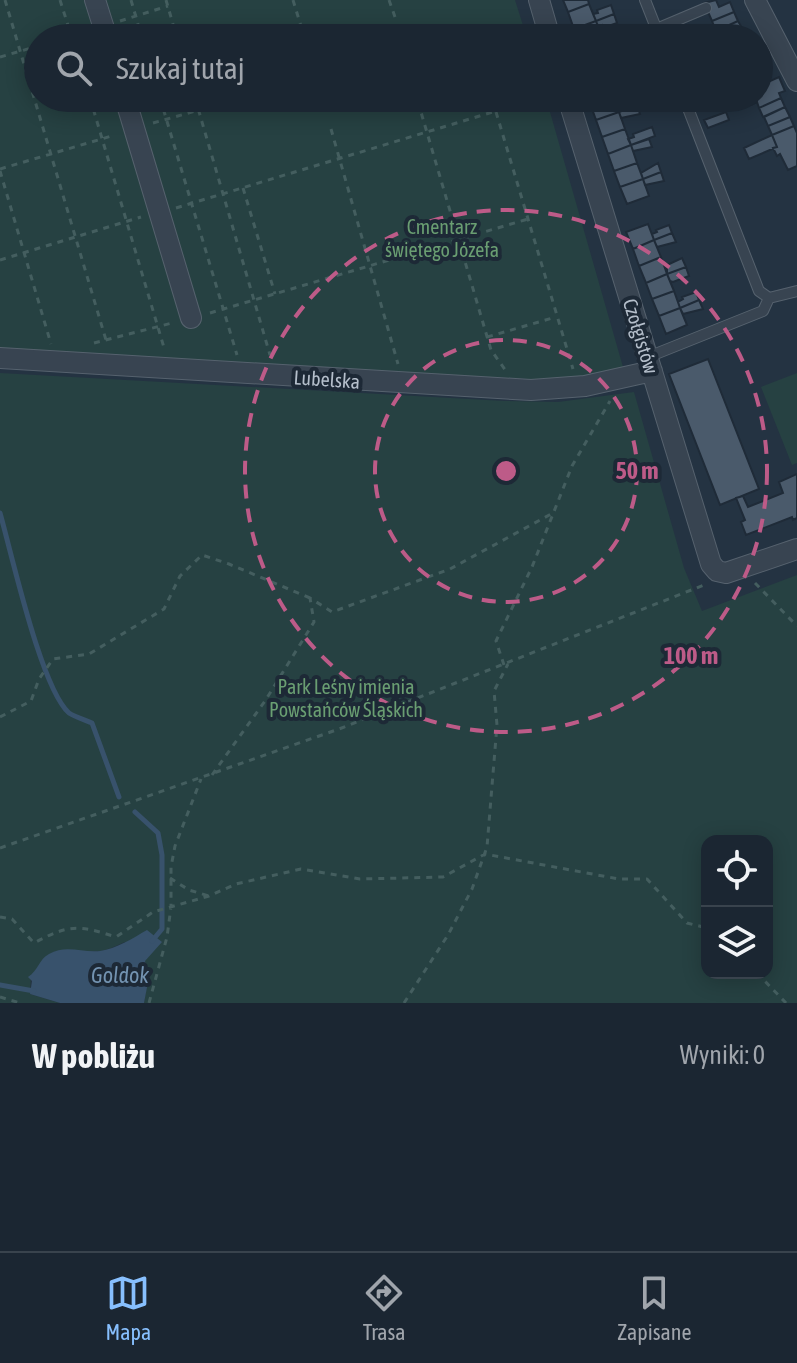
<!DOCTYPE html>
<html lang="pl">
<meta charset="utf-8">
<style>
:root{--surface:#1b2632;--page:#28323e;--text:#f1f3f6;--muted:#a0a5ac;--line:#39434d;--accent:#87bffe}
body{margin:0;font-family:"Asap Condensed",sans-serif;background:var(--page);color:var(--text)}
.controls{position:absolute;right:24px;bottom:24px;display:grid;overflow:hidden;border-radius:16px;box-shadow:0 4px 20px #0003}
.controls button{width:72px;height:72px;display:grid;place-items:center;padding:0;border:0;border-bottom:2px solid var(--line);background:var(--surface);color:var(--text);font:40px sans-serif}
.list{margin:0;padding:0;list-style:none}
h2{display:flex;justify-content:space-between;align-items:center;height:104px;margin:0;padding:0 32px;font-size:34px}
h2 small{font-size:26px;font-weight:400;color:var(--muted)}
.icon{flex:none;width:44px;height:44px;fill:none;stroke:currentColor;stroke-width:2;stroke-linecap:round;stroke-linejoin:round}
.map{position:relative;flex:none;width:797px;height:1003px;overflow:hidden}
.search{position:absolute;background:var(--surface);box-shadow:0 4px 20px #0003;left:24px;right:24px;top:24px;height:88px;display:flex;align-items:center;gap:20px;box-sizing:border-box;padding:0 28px;border-radius:44px;color:var(--muted);font-size:30px}
.sheet{height:248px;background:var(--surface)}
nav{display:flex;justify-content:space-around;align-items:center;box-sizing:border-box;height:112px;border-top:2px solid var(--line);background:var(--surface);font-size:22px;color:var(--muted)}
nav a{display:grid;justify-items:center;gap:4px}
nav .on{color:var(--accent)}
.map>svg:first-child{display:block}
</style>
<div class="map">
<svg width="797" height="1003" viewBox="0 0 797 1003">
<rect width="100%" height="100%" fill="#243342"/>
<path fill="#264142" fill-rule="evenodd" d="M0,0H515L527,38H38V98H546L623,367L617,374L550,380L0,354Z
M0,373L505,401L558,402L634,392L684,568L702,611L797,575V1003H144C150,968 150,966 125,942C117,945 109,950 101,951C70,955 54,937 35,973L31,975L30,994L60,1003H0ZM707,841H767V973H707Z
M797,373V463L792,465L761,387Z"/>
<path fill="#38526c" d="M147,930L162,942L145,961L149,977L144,1003H60L30,994L32,981L28,977C38,971 39,959 49,954C66,944 82,953 100,951C116,949 133,938 147,930Z"/>
<g fill="none" stroke-linecap="round" stroke-linejoin="round">
<path stroke="#38526c" stroke-width="5" d="M0,513C12,555 41,688 69,713C75,717 85,720 92,723L119,797
M135,812L158,833L162,855V929L152,941
M0,985L34,991"/>
</g>
<path fill="#4a5a6b" stroke="#1f2b38" stroke-width="2" d="M563,0H588L589,4L568,12Z
M716,0L719,7L730,2L734,12L712,21L704,3Z
M589,4L596,21L574,29L568,12Z
M611,5L614,14L596,21L593,14L598,13L597,10Z
M734,12L738,21L716,31L712,21Z
M614,14L617,23L603,28L602,25L598,26L596,21Z
M596,21L602,38H577L574,29Z
M738,21L742,28L720,38L716,31Z
M779,77L785,91L779,93L781,98L759,108L757,102L751,105L748,98H759V86Z
M604,98H613L619,112L596,120L590,103Z
M629,98H634L637,105L619,112L616,106Z
M781,98L785,107L763,117L759,108Z
M637,105L640,114L621,118L619,112Z
M785,107L790,117L768,126L764,117Z
M619,112L625,129L602,137L596,120Z
M726,112L729,120L708,128L704,120Z
M790,117L794,126L772,135L768,126Z
M794,126L797,133V166L788,170L780,154L777,156L773,148L777,147L772,135Z
M652,127L655,136L631,145L628,139L634,137L633,134Z
M625,129L631,145L608,154L602,137Z
M772,135L777,147L749,159L744,148Z
M649,139L652,147L633,151L631,145Z
M631,145L637,163L614,171L608,154Z
M637,163L643,179L620,187L614,171Z
M658,163L661,172L643,179L641,173Z
M661,172L664,181L645,185L643,179Z
M643,179L649,196L627,204L620,187Z
M648,224L654,240L633,249L626,232Z
M669,225L672,233L654,240L652,234L657,232L656,230Z
M672,233L676,242L657,247L654,240Z
M654,240L661,257L639,266L633,249Z
M661,257L667,274L646,283L639,266Z
M682,258L686,267L667,274V265Z
M686,267L689,276L673,282L670,281L667,274Z
M667,274L674,291L652,299L646,283Z
M674,291L680,308L659,316L652,299Z
M696,292L699,300L680,308L678,302L683,299L682,297Z
M699,300L703,309L683,314L680,308Z
M680,308L687,325L666,334L659,316Z
M708,359L759,489L720,505L669,374Z
M797,474V518L793,520L792,517L746,535L741,522L745,520L736,498L743,496L748,507L783,493L779,482Z"/>
<g fill="none" stroke-linecap="round" stroke-linejoin="round">
<defs>
<path id="lane" d="M645,0L660,38
M635,38L706,8
M684,98L759,291L769,298L797,291
M648,357L763,311L769,298"/>
<path id="street" d="M95,0L107,38
M539,0L550,38
M755,0L797,81
M125,98L191,318
M568,98L711,564L717,571L726,573L797,549
M0,358L531,390L585,386L652,371"/>
</defs>
<use href="#lane" stroke="#56626e" stroke-width="12"/>
<use href="#street" stroke="#56626e" stroke-width="22"/>
<path stroke="#445e5f" stroke-width="3" stroke-dasharray="6 6" stroke-linecap="butt" d="M5,0L106,340
M60,0L72,38
M131,0L142,38
M166,0L177,38
M293,0L304,36
M389,0L395,17
M120,21L168,6
M63,38L86,31
M0,57L38,46
M90,98L165,351
M160,98L237,355
M195,98L270,355
M418,102L491,350L506,371
M496,112L573,369
M153,123L199,110
M331,129L398,364
M0,169L115,135
M0,171L51,344
M243,188L275,294
M176,208L539,98
M0,260L141,217
M210,313L528,219
M487,337L556,317
M94,343L172,323
M755,583L797,626
M504,665L496,641L532,567L572,466L610,401
M0,717L31,701L39,679L53,659L89,654L164,609L180,576L202,555L229,564L310,598
M212,775L265,701L314,622L310,598L332,612L450,569L553,513
M0,848L339,729L704,585
M170,878L189,890L209,896
M0,917L12,919L34,943C69,924 79,925 116,937L153,912L209,896L236,884L301,869L360,879L443,877L485,854L619,879H647L687,923L707,928
M757,973L786,1003
M0,997L20,1003
M149,1003L167,937L171,907V867L175,846L201,779
M404,1003L448,935L472,889L487,847L497,725L494,691L508,664"/>
<use href="#lane" stroke="#384451" stroke-width="10"/>
<use href="#street" stroke="#384451" stroke-width="20"/>
</g>
<g fill="none" stroke="#bd5b88" stroke-width="4" stroke-dasharray="14 10">
<circle cx="506" cy="471" r="131"/>
<circle cx="506" cy="471" r="261"/>
</g>
<g text-anchor="middle" dominant-baseline="central" stroke-width="8" stroke-linejoin="round" paint-order="stroke">
<g font-size="20" fill="#6a9e72" stroke="#1d2936">
<text x="442" y="226">Cmentarz<tspan x="442" dy="23">świętego Józefa</tspan></text>
<text x="346" y="686">Park Leśny imienia<tspan x="346" dy="23">Powstańców Śląskich</tspan></text>
</g>
<g font-size="20" fill="#b5bfcb" stroke="#1d2936">
<text transform="translate(641 336) rotate(73)">Czołgistów</text>
<text transform="translate(327 379) rotate(4)">Lubelska</text>
</g>
<g font-size="22" font-style="italic" fill="#7393b1" stroke="#1d2936">
<text x="120" y="975">Goldok</text>
</g>
</g>
<circle cx="506" cy="471" r="12" fill="#bd5b88" stroke="#1d2936" stroke-width="4"/>
<g font-size="24" text-anchor="middle" font-weight="bold" fill="#bd5b88" stroke="#1d2936" stroke-width="8" stroke-linejoin="round" paint-order="stroke">
<text x="637" y="479">50 m</text>
<text x="691" y="664">100 m</text>
</g>
</svg>
<div class="controls">
<button><svg class="icon" aria-label="locate" viewBox="0 0 24 24"><circle cx="12" cy="12" r="6"/><path d="M12 2v4M12 18v4M2 12h4M18 12h4"/></svg></button>
<button><svg class="icon" aria-label="layers" viewBox="0 0 24 24"><path d="M12 4l9 5-9 5-9-5zM3 14l9 5 9-5"/></svg></button>
</div>
<div class="search"><svg class="icon" aria-label="search" viewBox="0 0 24 24"><circle cx="10" cy="10" r="6"/><path d="M15 15l6 6"/></svg>Szukaj tutaj</div>
</div>
<section class="sheet">
<h2>W pobliżu<small>Wyniki: 0</small></h2>
<ul class="list">
</ul>
</section>
<nav>
<a class="on"><svg class="icon" aria-label="map" viewBox="0 0 24 24"><path d="M3 6l6-2 6 2 6-2v14l-6 2-6-2-6 2zM9 4v14M15 6v14"/></svg>Mapa</a>
<a><svg class="icon" aria-label="directions" viewBox="0 0 24 24"><path d="M12 3l9 9-9 9-9-9zM9 14v-3h6M13 9l2 2-2 2"/></svg>Trasa</a>
<a><svg class="icon" aria-label="saved" viewBox="0 0 24 24"><path d="M7 4h10v16l-5-4-5 4z"/></svg>Zapisane</a>
</nav>
